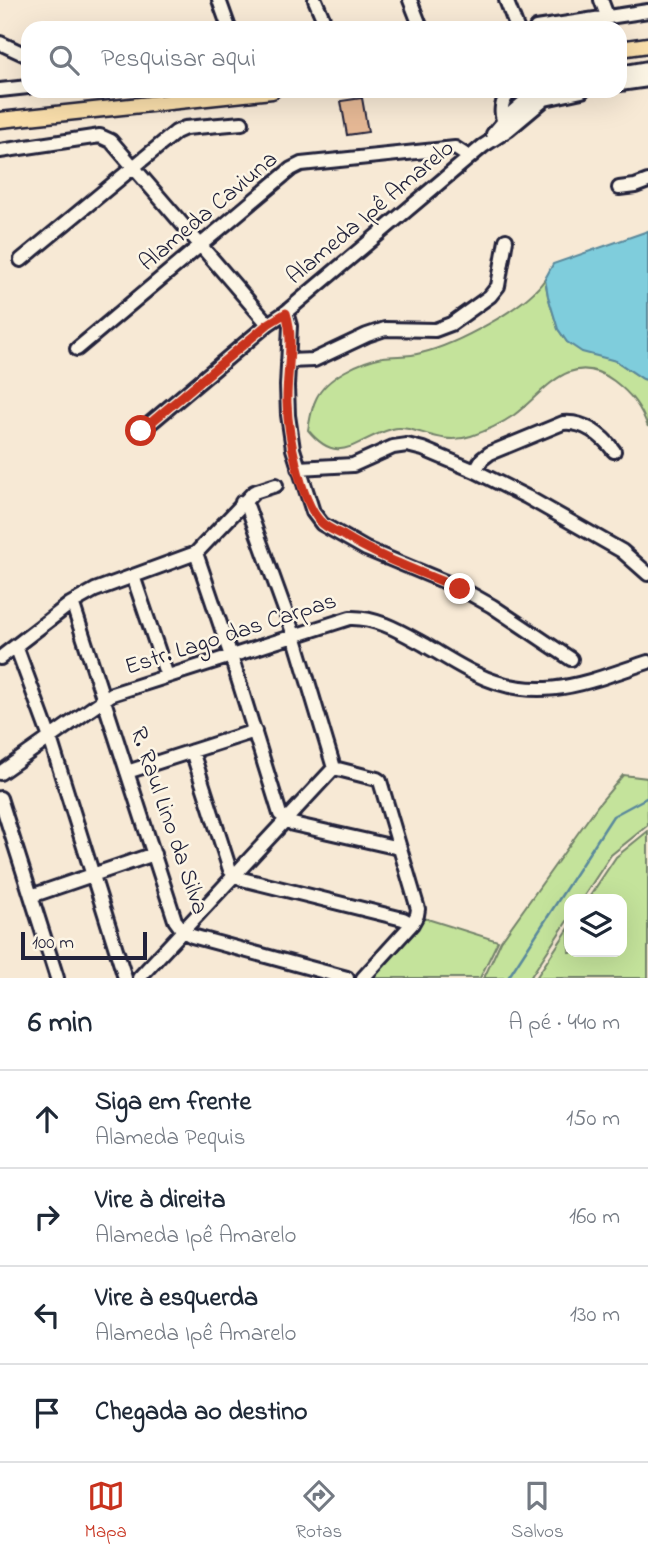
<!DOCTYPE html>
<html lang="pt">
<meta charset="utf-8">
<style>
:root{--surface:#fff;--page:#f6f6f7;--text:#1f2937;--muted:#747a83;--line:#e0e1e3;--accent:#c8321e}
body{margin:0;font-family:"Indie Flower",sans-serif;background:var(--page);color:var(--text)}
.controls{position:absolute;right:21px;bottom:21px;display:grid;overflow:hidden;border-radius:14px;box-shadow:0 7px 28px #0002}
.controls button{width:63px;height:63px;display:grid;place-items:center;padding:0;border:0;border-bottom:2px solid var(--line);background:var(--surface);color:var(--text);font:35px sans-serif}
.scale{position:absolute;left:21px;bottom:18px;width:126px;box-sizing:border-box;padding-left:7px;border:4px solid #22223b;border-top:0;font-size:19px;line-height:24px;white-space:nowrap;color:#22223b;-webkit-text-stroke:5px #fcf5e5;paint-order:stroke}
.stop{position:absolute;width:21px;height:21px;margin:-16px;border:5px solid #c8321e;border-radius:50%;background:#fff}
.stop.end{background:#c8321e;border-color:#fff;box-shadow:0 2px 7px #0008}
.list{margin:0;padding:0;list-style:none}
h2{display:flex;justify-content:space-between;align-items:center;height:91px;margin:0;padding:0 28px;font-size:30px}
h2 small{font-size:23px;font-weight:400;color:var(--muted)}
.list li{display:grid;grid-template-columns:46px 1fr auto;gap:21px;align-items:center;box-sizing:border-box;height:98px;padding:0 28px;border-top:2px solid var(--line)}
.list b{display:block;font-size:26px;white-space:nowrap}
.list p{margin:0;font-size:23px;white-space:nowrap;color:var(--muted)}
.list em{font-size:23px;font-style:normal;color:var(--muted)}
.icon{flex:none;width:38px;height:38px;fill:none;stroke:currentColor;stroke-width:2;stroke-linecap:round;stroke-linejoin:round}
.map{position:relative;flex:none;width:648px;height:978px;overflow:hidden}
.search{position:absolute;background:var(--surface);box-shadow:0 7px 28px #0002;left:21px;right:21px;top:21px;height:77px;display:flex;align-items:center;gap:18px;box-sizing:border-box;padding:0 24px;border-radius:21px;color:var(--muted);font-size:26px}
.sheet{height:483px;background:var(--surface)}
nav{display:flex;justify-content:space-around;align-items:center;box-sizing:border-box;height:98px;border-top:2px solid var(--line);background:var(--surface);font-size:19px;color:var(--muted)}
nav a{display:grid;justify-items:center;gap:4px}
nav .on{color:var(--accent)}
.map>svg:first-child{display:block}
</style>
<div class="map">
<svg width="648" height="978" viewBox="0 0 648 978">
<rect width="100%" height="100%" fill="#f7e9d5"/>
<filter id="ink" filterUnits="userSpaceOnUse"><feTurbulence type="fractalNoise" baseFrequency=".0143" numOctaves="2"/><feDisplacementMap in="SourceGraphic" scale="14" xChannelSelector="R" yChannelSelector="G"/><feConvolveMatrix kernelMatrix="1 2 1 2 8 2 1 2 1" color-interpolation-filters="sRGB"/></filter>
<g filter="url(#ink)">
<path fill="#c4e39b" stroke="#73826b" stroke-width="2" d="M545,279L548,296L558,329L567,342L616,361L643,379L648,380V427C641,407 631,394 614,381C570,348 544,393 514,415C501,424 486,431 471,436C438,447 414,423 392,429C356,438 340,469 308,430C310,420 311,409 316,399C326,377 361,361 383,357C396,355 409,357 421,353C455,345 526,308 545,279Z
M623,775L647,778L648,825L611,855L582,899H569V918L530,978H484L501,941L598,805Z
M648,831V978H536L569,928V952H622V899H588L616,857Z
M424,918L498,941L480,978H372Z"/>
<path fill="#7fcddc" stroke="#5a899c" stroke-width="2" d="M648,231V380L643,379L616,361L582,352L567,342L558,329L548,296L545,279L553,264Z"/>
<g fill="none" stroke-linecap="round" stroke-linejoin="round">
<path stroke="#5a899c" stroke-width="2.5" d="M508,978L613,816L648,797"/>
</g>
<path fill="#e5b895" stroke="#22223b" stroke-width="2" d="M362,98L368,132L347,135L341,101Z"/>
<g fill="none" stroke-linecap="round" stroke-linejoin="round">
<defs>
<path id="minor" d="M219,0L229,28
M315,0L327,28
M410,0L421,28
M506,0L517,28
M601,0L608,18
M536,28L648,11
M0,43L28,56
M620,73L648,68
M620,84L648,80
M0,90L28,87
M506,126C499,114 500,100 512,91
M493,134L509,115L537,91
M0,151L100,136L111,141L268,324
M619,188L635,186L648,181
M21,260L176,132L185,128L242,123
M286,312L290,326L287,386L288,415L293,449L313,512L322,524L366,549L460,588L492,606L571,659
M77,349L291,169L301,164L455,148L469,157
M288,361L314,360L367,335L385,329L435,330L451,324L490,296L498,286L506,240
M141,431L268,324L286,312L483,146L508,130L545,99L582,91
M298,468L353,465L393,447L407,445L423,449L475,471L527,497L622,551L648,574
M475,471L482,459L490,453L563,423C584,421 602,435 614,451
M242,502L248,508L294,635L334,768
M196,553L231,656L280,814L293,824L399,848
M133,576L167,676
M70,604L74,608L175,920L183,931L192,936L347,978
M16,646L50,738L125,978
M0,658L70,604L95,590L196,553L254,492L276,485
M192,751L230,870L242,879L403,919L412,924
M334,768L377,779L380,781L418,909L417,915L412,924L363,978
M127,772L255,731
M0,773L112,694L350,618C377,617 401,632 425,645C442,655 459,666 476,674C539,705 587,682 648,662
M0,798L57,978
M31,896L154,854
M139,978L334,768"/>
<path id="major" d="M620,49L648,45
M0,120L272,91"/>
</defs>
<use href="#minor" stroke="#22223b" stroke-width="18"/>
<use href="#major" stroke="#22223b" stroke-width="19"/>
<use href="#minor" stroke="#fcf5e5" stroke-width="12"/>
<use href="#major" stroke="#f9deab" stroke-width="14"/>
</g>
</g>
<g fill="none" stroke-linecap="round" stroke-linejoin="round" filter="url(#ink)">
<path stroke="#c8321e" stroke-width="9" d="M141,431L268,324L286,313C295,341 286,374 287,403C288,433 300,500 320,521C326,528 335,531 343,535C380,558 421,572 460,589"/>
</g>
<g text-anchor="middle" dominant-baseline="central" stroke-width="5" stroke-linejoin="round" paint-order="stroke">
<g font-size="24" fill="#22223b" stroke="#fcf5e5">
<text transform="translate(209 212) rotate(-40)">Alameda Caviuna</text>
<text transform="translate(371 213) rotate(-40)">Alameda Ipê Amarelo</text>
<text transform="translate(231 635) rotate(-18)">Estr. Lago das Carpas</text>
<text transform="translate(168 821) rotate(71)">R. Raul Lino da Silva</text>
</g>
</g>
</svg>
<div class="controls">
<button><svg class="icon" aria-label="layers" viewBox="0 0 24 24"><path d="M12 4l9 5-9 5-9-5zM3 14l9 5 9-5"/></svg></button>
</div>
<div class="scale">100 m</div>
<div class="stop" style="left:141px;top:431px"></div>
<div class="stop end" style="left:460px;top:589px"></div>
<div class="search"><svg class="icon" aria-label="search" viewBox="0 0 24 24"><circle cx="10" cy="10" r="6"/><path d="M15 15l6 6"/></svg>Pesquisar aqui</div>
</div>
<section class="sheet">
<h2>6 min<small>A pé · 440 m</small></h2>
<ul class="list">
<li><svg class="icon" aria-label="ahead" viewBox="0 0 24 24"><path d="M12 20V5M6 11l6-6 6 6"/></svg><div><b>Siga em frente</b><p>Alameda Pequis</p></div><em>150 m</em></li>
<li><svg class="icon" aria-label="right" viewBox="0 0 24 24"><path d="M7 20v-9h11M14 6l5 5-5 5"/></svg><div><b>Vire à direita</b><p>Alameda Ipê Amarelo</p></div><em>160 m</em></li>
<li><svg class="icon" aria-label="left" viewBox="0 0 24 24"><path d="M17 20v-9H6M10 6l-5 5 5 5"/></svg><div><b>Vire à esquerda</b><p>Alameda Ipê Amarelo</p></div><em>130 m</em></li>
<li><svg class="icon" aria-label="arrive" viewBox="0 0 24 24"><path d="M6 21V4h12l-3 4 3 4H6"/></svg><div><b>Chegada ao destino</b></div></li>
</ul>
</section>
<nav>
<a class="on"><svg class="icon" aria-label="map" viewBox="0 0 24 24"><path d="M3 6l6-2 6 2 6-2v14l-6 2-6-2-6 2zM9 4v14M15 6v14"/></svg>Mapa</a>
<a><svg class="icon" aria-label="directions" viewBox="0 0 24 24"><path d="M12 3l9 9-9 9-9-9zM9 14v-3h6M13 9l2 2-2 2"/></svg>Rotas</a>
<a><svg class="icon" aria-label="saved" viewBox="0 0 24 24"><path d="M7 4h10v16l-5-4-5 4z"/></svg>Salvos</a>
</nav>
